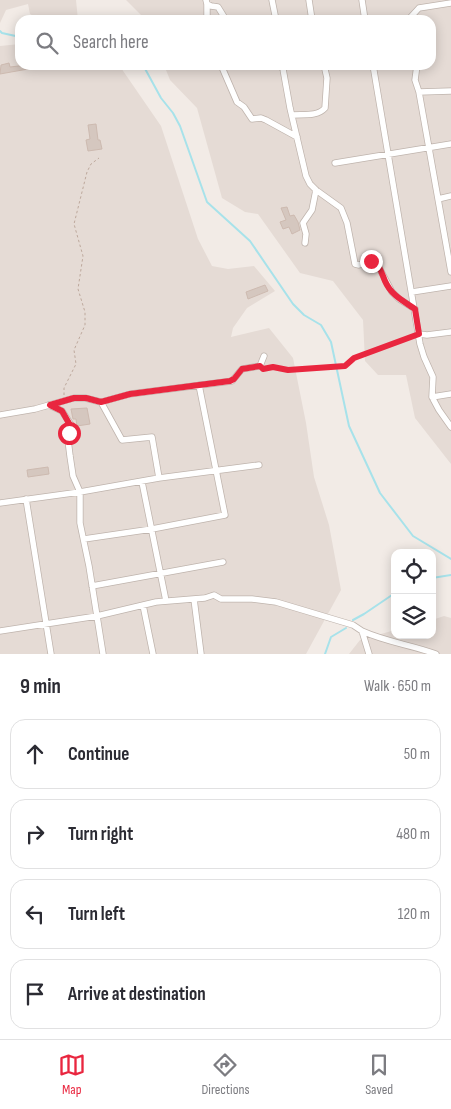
<!DOCTYPE html>
<meta charset="utf-8">
<style>
:root{--surface:#fff;--page:#f2f2f3;--text:#2b2b33;--muted:#7c7c81;--line:#e1e1e2;--accent:#e9263f}
body{margin:0;font-family:"Sofia Sans Condensed",sans-serif;background:var(--page);color:var(--text)}
.controls{position:absolute;right:15px;bottom:15px;display:grid;overflow:hidden;border-radius:10px;box-shadow:0 2px 12px #0003}
.controls button{width:45px;height:45px;display:grid;place-items:center;padding:0;border:0;border-bottom:1px solid var(--line);background:var(--surface);color:var(--text);font:25px sans-serif}
.stop{position:absolute;width:15px;height:15px;margin:-11px;border:4px solid #e9263f;border-radius:50%;background:#fff}
.stop.end{background:#e9263f;border-color:#fff;box-shadow:0 1px 5px #0008}
.list{margin:0;padding:0;list-style:none}
h2{display:flex;justify-content:space-between;align-items:center;height:65px;margin:0;padding:0 20px;font-size:21px}
h2 small{font-size:16px;font-weight:400;color:var(--muted)}
.list li{display:grid;grid-template-columns:32px 1fr auto;gap:15px;align-items:center;box-sizing:border-box;height:70px;margin:0 10px 10px;padding:0 10px;border:1px solid var(--line);border-radius:15px}
.list b{display:block;font-size:19px;white-space:nowrap}
.list em{font-size:16px;font-style:normal;color:var(--muted)}
.icon{flex:none;width:28px;height:28px;fill:none;stroke:currentColor;stroke-width:2;stroke-linecap:round;stroke-linejoin:round}
.map{position:relative;flex:none;width:451px;height:654px;overflow:hidden}
.search{position:absolute;background:var(--surface);box-shadow:0 2px 12px #0003;left:15px;right:15px;top:15px;height:55px;display:flex;align-items:center;gap:12px;box-sizing:border-box;padding:0 18px;border-radius:15px;color:var(--muted);font-size:19px}
.sheet{height:385px;background:var(--surface)}
nav{display:flex;justify-content:space-around;align-items:center;box-sizing:border-box;height:70px;border-top:1px solid var(--line);background:var(--surface);font-size:14px;color:var(--muted)}
nav a{display:grid;justify-items:center;gap:2px}
nav .on{color:var(--accent)}
.map>svg:first-child{display:block}
</style>
<div class="map">
<svg width="451" height="654" viewBox="0 0 451 654">
<rect width="100%" height="100%" fill="#f2ebe6"/>
<path fill="#e5dbd5" d="M0,0H76L78,20H40L30,14L28,4L6,10L0,23Z
M126,0H451V464L415,418L406,375H378L365,361L363,320L333,281L300,273L258,214L245,212L222,198L197,108L170,80L164,65H431V20H146Z
M20,44V65H119L161,126L198,239L212,266L228,269L254,266L275,291L247,308L233,328L231,337L269,328L293,358L306,423L314,477L329,525L341,590L306,654H0V46Z
M444,616L451,618V654H349L360,640L395,630V635H432V620Z"/>
<g fill="none" stroke-linecap="round" stroke-linejoin="round">
<path stroke="#a7e2ea" stroke-width="2" d="M0,31L2,33L20,37
M143,65L161,98L173,113L180,126L207,202L250,241L293,304L304,315L321,325L331,342L349,426L380,493L413,536L451,559
M432,578L451,575
M353,620L364,614L395,593
M325,654L331,637L346,628"/>
</g>
<path fill="#d5c7bf" stroke="#cdbab0" d="M9,63L10,67L27,65L28,69L0,74L1,65Z
M96,124L98,140H100L102,149L88,151L86,140L90,139L88,125Z
M287,207L290,216L294,215L298,222L300,230L292,234L289,227L283,229L280,222L286,220L281,208Z
M265,285L268,291L248,299L246,292Z
M87,408L90,424L77,426L76,419H73L71,409Z
M48,467L49,474L28,477L27,470Z"/>
<g fill="none" stroke-linecap="round" stroke-linejoin="round">
<defs>
<path id="street" d="M206,0L207,4V20
M272,0L276,20
M309,0L312,20
M362,0L365,20
M207,4L211,6L218,7L226,20
M408,20L419,8L451,3
M221,65L237,102L244,107L252,119L261,118L266,120L297,137
M279,65L283,69L290,108L306,176L310,184L316,190L341,208L347,223L355,264L359,265L375,260L392,292L399,299L415,309
M373,65L420,344L424,357L433,377L432,397L439,410L451,427
M417,65L415,80L419,92L451,272
M419,92L451,91
M292,115C303,114 317,117 325,108L327,78L324,65
M335,163L451,144
M438,199L451,196
M305,243L306,234L303,223L312,210L316,190
M412,292L451,286
M419,334L427,335L451,332
M432,397L451,394
M101,402L122,440L152,437L159,478
M49,405L62,411L71,425L68,440L70,456L73,476L80,492V523L89,566L103,654
M0,415L35,409L74,398H85L101,402L130,394L232,381L242,369L260,366L264,356
M142,482L166,601
M26,499L51,654
M0,503L80,492L159,478L259,465
M84,539L152,529L225,515L199,385
M92,586L223,562
M194,599L201,654
M143,605L153,654
M0,631L97,616L156,602L205,598L214,595L221,599H252L276,602L353,625L362,631L369,654
M362,631C386,642 412,645 436,654"/>
</defs>
<use href="#street" stroke="#bfb4ad" stroke-width="7"/>
<path stroke="#bda89c" stroke-width="1" stroke-dasharray="2.5 2.5" stroke-linecap="butt" d="M265,369L273,367L289,370L345,366L354,358L413,335
M64,395V388L76,364L74,350L85,325V312L78,289L83,256L74,224L87,172L91,164L99,158"/>
<use href="#street" stroke="#fff" stroke-width="5.5"/>
</g>
<g fill="none" stroke-linecap="round" stroke-linejoin="round">
<path stroke="#e9263f" stroke-width="6" d="M69,433L70,425L62,411L50,405L74,398H86L101,402L130,394L230,381L234,379L242,369L260,366L263,369L273,367L288,370L345,366L354,358L419,334L415,309C403,301 391,295 385,281C382,274 380,266 374,260L371,261"/>
</g>
</svg>
<div class="controls">
<button><svg class="icon" aria-label="locate" viewBox="0 0 24 24"><circle cx="12" cy="12" r="6"/><path d="M12 2v4M12 18v4M2 12h4M18 12h4"/></svg></button>
<button><svg class="icon" aria-label="layers" viewBox="0 0 24 24"><path d="M12 4l9 5-9 5-9-5zM3 14l9 5 9-5"/></svg></button>
</div>
<div class="stop" style="left:69px;top:433px"></div>
<div class="stop end" style="left:371px;top:261px"></div>
<div class="search"><svg class="icon" aria-label="search" viewBox="0 0 24 24"><circle cx="10" cy="10" r="6"/><path d="M15 15l6 6"/></svg>Search here</div>
</div>
<section class="sheet">
<h2>9 min<small>Walk · 650 m</small></h2>
<ul class="list">
<li><svg class="icon" aria-label="ahead" viewBox="0 0 24 24"><path d="M12 20V5M6 11l6-6 6 6"/></svg><div><b>Continue</b></div><em>50 m</em></li>
<li><svg class="icon" aria-label="right" viewBox="0 0 24 24"><path d="M7 20v-9h11M14 6l5 5-5 5"/></svg><div><b>Turn right</b></div><em>480 m</em></li>
<li><svg class="icon" aria-label="left" viewBox="0 0 24 24"><path d="M17 20v-9H6M10 6l-5 5 5 5"/></svg><div><b>Turn left</b></div><em>120 m</em></li>
<li><svg class="icon" aria-label="arrive" viewBox="0 0 24 24"><path d="M6 21V4h12l-3 4 3 4H6"/></svg><div><b>Arrive at destination</b></div></li>
</ul>
</section>
<nav>
<a class="on"><svg class="icon" aria-label="map" viewBox="0 0 24 24"><path d="M3 6l6-2 6 2 6-2v14l-6 2-6-2-6 2zM9 4v14M15 6v14"/></svg>Map</a>
<a><svg class="icon" aria-label="directions" viewBox="0 0 24 24"><path d="M12 3l9 9-9 9-9-9zM9 14v-3h6M13 9l2 2-2 2"/></svg>Directions</a>
<a><svg class="icon" aria-label="saved" viewBox="0 0 24 24"><path d="M7 4h10v16l-5-4-5 4z"/></svg>Saved</a>
</nav>
